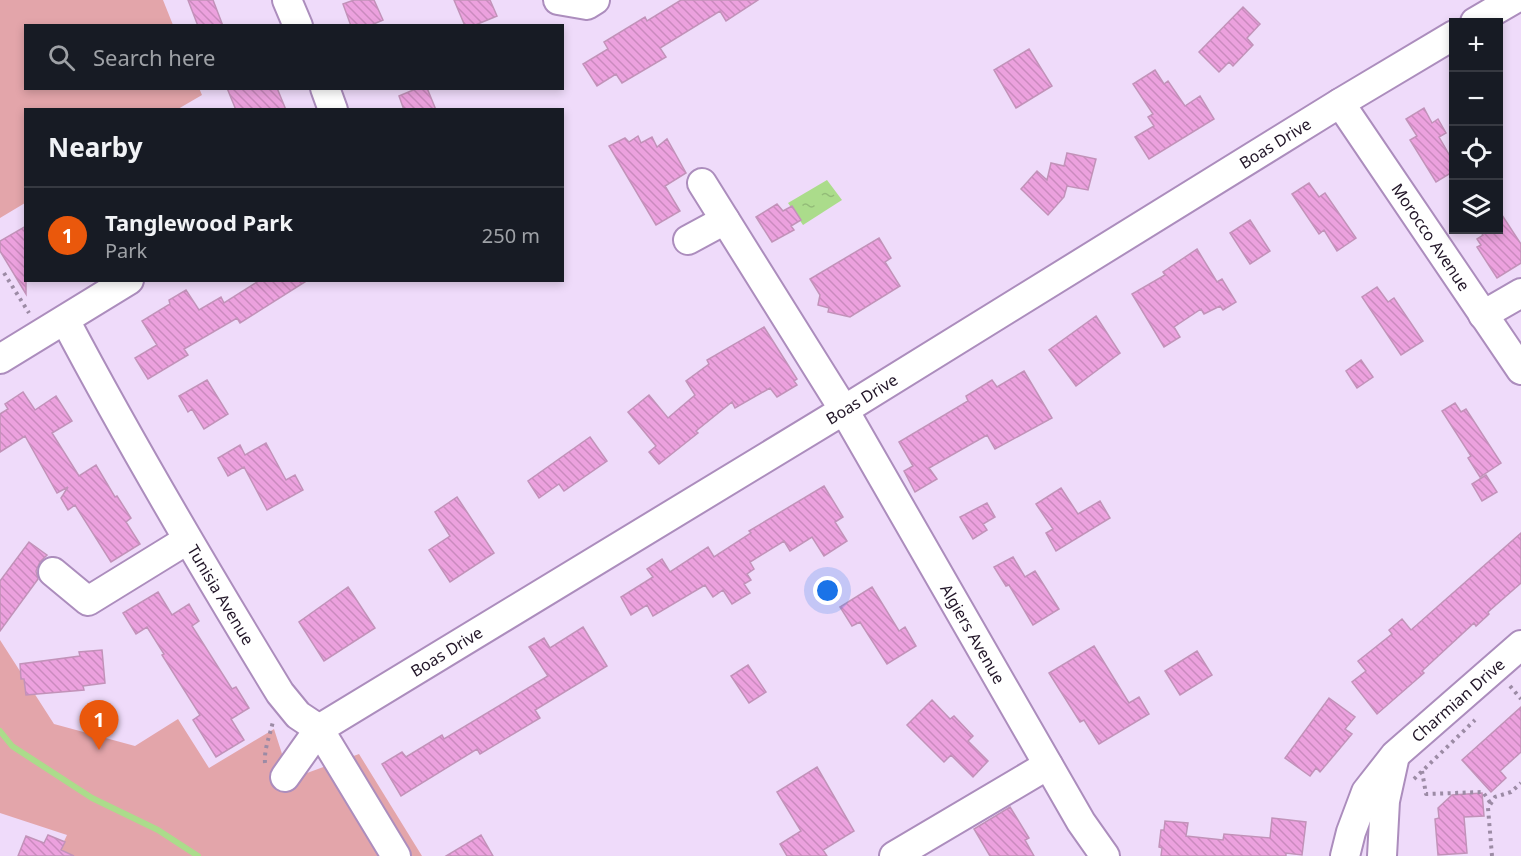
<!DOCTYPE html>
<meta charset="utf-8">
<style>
:root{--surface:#171b24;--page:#20242c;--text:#f1f3f6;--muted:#9ea1a6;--line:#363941;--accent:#ea580c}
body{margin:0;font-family:"Noto Sans",sans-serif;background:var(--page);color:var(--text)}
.controls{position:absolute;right:18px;top:18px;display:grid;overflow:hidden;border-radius:0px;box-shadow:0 3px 9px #0003}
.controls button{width:54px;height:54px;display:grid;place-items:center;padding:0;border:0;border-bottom:2px solid var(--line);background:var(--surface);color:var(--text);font:30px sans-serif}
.you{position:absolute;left:828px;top:591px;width:21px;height:21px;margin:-15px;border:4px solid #fff;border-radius:50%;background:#1a73e8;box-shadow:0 0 0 9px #1a73e833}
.badge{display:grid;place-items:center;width:39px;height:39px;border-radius:50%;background:var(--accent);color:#fff;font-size:20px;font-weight:700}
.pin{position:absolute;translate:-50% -50px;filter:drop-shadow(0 2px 3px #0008)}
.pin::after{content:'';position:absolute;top:32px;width:21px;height:18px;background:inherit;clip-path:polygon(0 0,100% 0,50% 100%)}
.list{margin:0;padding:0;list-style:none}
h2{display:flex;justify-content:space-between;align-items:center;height:78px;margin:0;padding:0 24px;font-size:26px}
h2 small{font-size:20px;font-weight:400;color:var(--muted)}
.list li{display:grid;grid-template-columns:39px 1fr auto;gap:18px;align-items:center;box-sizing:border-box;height:96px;padding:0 24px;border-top:2px solid var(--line)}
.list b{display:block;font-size:22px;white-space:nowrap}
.list p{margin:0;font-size:20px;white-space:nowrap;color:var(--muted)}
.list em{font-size:20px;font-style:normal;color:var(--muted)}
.icon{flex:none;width:33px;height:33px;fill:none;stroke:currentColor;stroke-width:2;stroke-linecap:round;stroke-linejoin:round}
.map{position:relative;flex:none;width:1521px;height:856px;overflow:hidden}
.search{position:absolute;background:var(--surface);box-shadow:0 3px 9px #0003;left:24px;top:24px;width:540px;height:66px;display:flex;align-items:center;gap:15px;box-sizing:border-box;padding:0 21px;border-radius:0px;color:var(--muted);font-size:22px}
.panel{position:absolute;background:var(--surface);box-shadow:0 3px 9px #0003;left:24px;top:108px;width:540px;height:174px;border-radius:0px}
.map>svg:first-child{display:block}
</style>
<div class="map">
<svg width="1521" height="856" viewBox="0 0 1521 856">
<defs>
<pattern id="water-ripples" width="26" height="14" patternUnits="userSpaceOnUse" patternTransform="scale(1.5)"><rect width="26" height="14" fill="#abdc8b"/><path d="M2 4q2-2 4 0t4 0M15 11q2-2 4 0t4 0" fill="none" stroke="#93bc78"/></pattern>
<pattern id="building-back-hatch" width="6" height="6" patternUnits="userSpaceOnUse" patternTransform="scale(1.5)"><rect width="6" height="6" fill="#eca1de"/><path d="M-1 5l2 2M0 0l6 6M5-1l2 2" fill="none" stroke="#ca8abe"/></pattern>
</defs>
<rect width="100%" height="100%" fill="#efdbfa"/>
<path fill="#e3a5aa" d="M0,0H163L173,25L26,26V88H199L202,95L178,109L26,110L25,203L0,218Z
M0,640L54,724L135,746L178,719L209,768L274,729L283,757L307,773L359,754L422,856H57L67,835L0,813Z"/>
<path fill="url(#water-ripples)" d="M827,180L842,200L803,225L788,203Z"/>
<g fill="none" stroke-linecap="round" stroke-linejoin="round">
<path stroke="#abdc8b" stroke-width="6" d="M0,731L12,746L92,798L158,830L198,856"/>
</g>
<path fill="url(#building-back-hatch)" stroke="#c292b9" stroke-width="1.5" d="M188,0H213L223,26H198Z
M354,0H374L383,20L369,26H351L343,4Z
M454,0H490L497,16L473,26H465Z
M681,0H758L726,21L720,11L660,48L666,57L622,83L616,74L597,86L583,64L608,49L604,42L645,17L647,21Z
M1243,7L1260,24L1247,38L1253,45L1233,66L1229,62L1219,72L1199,52Z
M1029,49L1052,86L1016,108L994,70Z
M1155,70L1164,84L1168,81L1185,106L1200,96L1214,119L1149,159L1135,137L1154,126L1148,117L1153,114L1133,84Z
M227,88H277L286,110H236Z
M418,88H427L436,110H404L399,96Z
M1424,108L1432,123L1438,119L1446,133L1439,137L1454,163V171L1436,182L1410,140L1417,136L1406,119Z
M638,136L641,143L652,137L657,147L667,139L686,173L665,186L680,211L656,225L609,146L625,138L629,142Z
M1067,153L1096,159L1088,190L1067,186L1064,197L1048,215L1021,189L1037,171L1047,180L1051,163L1064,166Z
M1309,183L1319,197L1325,193L1356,238L1337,251L1324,230L1319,234L1292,194Z
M777,204L783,211L792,206L801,220L791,226L794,230L772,242L756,217Z
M1498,209L1521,244V263L1497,278L1477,247L1481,245L1477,239L1483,235L1479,230H1498Z
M1250,220L1270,251L1250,264L1230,233Z
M26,226V294L0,251V241Z
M879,238L891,258L885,262L900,286L850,317L828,312L829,308L818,305L820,295L810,279Z
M1197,249L1217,282L1222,279L1236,302L1223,310L1220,306L1204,314L1201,309L1174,327L1180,337L1164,347L1132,294L1165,275L1163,272Z
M260,280H308L240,323L237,318L184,349L188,355L148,379L135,358L157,345L142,321L170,304L169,300L186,290L199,310L221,297L224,303Z
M1377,287L1388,302L1394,298L1423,341L1401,355L1362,297Z
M1096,316L1120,353L1076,386L1049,350Z
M764,327L797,379L794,381L797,385L777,397L770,388L735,408L732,402L696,431L698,433L659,464L649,452L656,446L628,412L649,395L668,418L695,395L686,381L709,364L707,360Z
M1361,360L1373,377L1357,388L1346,371Z
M1024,371L1052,418L995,449L987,435L929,468L937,479L915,492L904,471L913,466L899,442L968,401L966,396L992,380L997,387Z
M207,380L228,414L204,429L192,409L188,412L179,396Z
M23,392L35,410L56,396L72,421L52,433L79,476L96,465L115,497L117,496L131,518L126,522L140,544L111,562L75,505L68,510L61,498L68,487L57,493L25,436L0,452V414L8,409L5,404Z
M1455,403L1461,412L1466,409L1501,463L1480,477L1468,458L1471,456L1442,411Z
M590,437L607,461L564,491L559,484L539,498L528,481Z
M266,443L286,480L295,475L303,490L267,510L244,467L228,476L218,458L240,445L245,455Z
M1486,475L1497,492L1482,501L1472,484Z
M824,486L843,517L835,522L847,541L824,556L812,537L790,551L784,541L750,562L754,569L747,574L751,580L744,584L750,593L732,604L723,590L713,597L705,585L653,616L647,605L631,615L621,597L653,577L647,569L662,559L670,572L708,547L714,557L751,533L749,531Z
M1061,488L1078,514L1100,501L1110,518L1056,551L1046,533L1053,529L1036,504Z
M457,497L494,553L450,582L429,550L450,536L435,512Z
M987,503L995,517L983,524L987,530L973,539L960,517Z
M1521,533V583L1488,612L1489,614L1476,626L1474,623L1422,671L1424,673L1377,714L1352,682L1366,671L1358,661L1392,634L1389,630L1402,619L1411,630Z
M29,542L47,555L40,562L36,571L38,579L0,631V581Z
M1013,557L1025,577L1035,571L1059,609L1033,625L1009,585L1006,586L994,567Z
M348,587L375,628L324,661L299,622Z
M872,587L899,631L905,627L916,646L887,664L860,622L852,626L840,607Z
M158,592L172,615L189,604L199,621L192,626L232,689L236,687L249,708L231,719L244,740L216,757L193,720L200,715L162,655L164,654L147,627L136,634L123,613Z
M583,627L607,666L535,710L540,718L480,754L477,749L401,796L382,764L402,752L406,757L442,735L444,739L548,676L529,647L544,638L550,648Z
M1094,646L1129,703L1139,697L1149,714L1099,744L1084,720L1080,722L1049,673Z
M102,650L105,683L83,686L84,690L26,695L24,679H21L20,664L80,656L79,652Z
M1197,651L1212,675L1180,695L1165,671Z
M748,665L766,692L749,703L731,676Z
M1329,698L1355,717L1345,729L1352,734L1320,772L1316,768L1310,776L1285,758Z
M932,700L950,719L954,716L973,736L968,741L988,761L973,777L951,755L944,762L907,725Z
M1521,707V752L1500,771L1506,778L1491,792L1462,760Z
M817,767L854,831L823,850L827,856H787L780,844L801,831L777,792Z
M1482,793L1484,816L1464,817L1467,853L1438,855L1435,819L1439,818L1438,808L1452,795Z
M1010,807L1029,838L1025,840L1034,856H990L974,829Z
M1272,818L1306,822L1302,855L1286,853V856H1161L1162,848L1159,847L1161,830H1164L1165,821L1188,823L1186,836L1223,840L1224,834L1270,838Z
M48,835L65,842L61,850L74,856H18L26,836L44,843Z
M481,835L493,856H446Z"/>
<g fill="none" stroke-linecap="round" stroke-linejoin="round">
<defs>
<g id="minor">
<path d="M287,0L298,26"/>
<path d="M558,0L587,5L595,0"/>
<path d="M1475,22L1513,0"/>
<path d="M325,88L333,110"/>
<path id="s1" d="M1340,103L1521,370"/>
<path id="s2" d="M702,183L844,410L1081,822L1105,856"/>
<path d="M688,240L725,220"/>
<path d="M1483,315L1521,293"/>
<path id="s3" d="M65,320C132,447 205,570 280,693L298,715L319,729L396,856"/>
<path d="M0,359L129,280"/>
<path d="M53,572L88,601L187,540"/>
<path id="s4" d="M285,777L319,729L844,410L1340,103L1454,35"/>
<path d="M894,856L1048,765"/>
<path id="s5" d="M1345,856L1351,832L1366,792L1395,755L1521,645"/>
<path d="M1382,856L1385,801L1394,760"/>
</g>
</defs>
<use href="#minor" stroke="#ac8dbd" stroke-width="32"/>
<path stroke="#9c8ba5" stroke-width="4" stroke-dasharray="3 4.5" stroke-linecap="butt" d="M4,273L29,313
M1510,686L1521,699
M265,763C264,748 270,736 273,721
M1422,771L1426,794L1483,792L1491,804
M1414,779L1475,720
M1492,856L1488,808L1495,797L1511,792L1521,783"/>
<use href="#minor" stroke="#fff" stroke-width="28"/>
</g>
<g text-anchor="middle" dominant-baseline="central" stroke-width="5" stroke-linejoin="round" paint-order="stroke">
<g font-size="16" fill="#221628" stroke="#f4eef8">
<text stroke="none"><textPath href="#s4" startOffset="1180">Boas Drive</textPath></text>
<text stroke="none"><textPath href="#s1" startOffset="162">Morocco Avenue</textPath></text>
<text stroke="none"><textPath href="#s4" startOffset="694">Boas Drive</textPath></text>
<text stroke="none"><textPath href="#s3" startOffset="316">Tunisia Avenue</textPath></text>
<text stroke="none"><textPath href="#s2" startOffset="526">Algiers Avenue</textPath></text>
<text stroke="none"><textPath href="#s4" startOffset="208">Boas Drive</textPath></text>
<text stroke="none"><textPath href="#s5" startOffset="198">Charmian Drive</textPath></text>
</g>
</g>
</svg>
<div class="controls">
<button>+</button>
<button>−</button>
<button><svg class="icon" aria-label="locate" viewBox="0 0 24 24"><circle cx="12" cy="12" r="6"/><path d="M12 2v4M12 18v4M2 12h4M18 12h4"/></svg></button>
<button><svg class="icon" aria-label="layers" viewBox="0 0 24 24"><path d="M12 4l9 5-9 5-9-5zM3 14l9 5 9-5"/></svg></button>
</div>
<div class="you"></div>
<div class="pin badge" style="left:99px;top:750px">1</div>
<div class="search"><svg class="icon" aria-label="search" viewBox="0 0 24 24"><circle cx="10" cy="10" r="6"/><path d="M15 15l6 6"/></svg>Search here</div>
<section class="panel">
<h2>Nearby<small></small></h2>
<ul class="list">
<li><span class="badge">1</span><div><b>Tanglewood Park</b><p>Park</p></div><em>250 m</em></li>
</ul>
</section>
</div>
